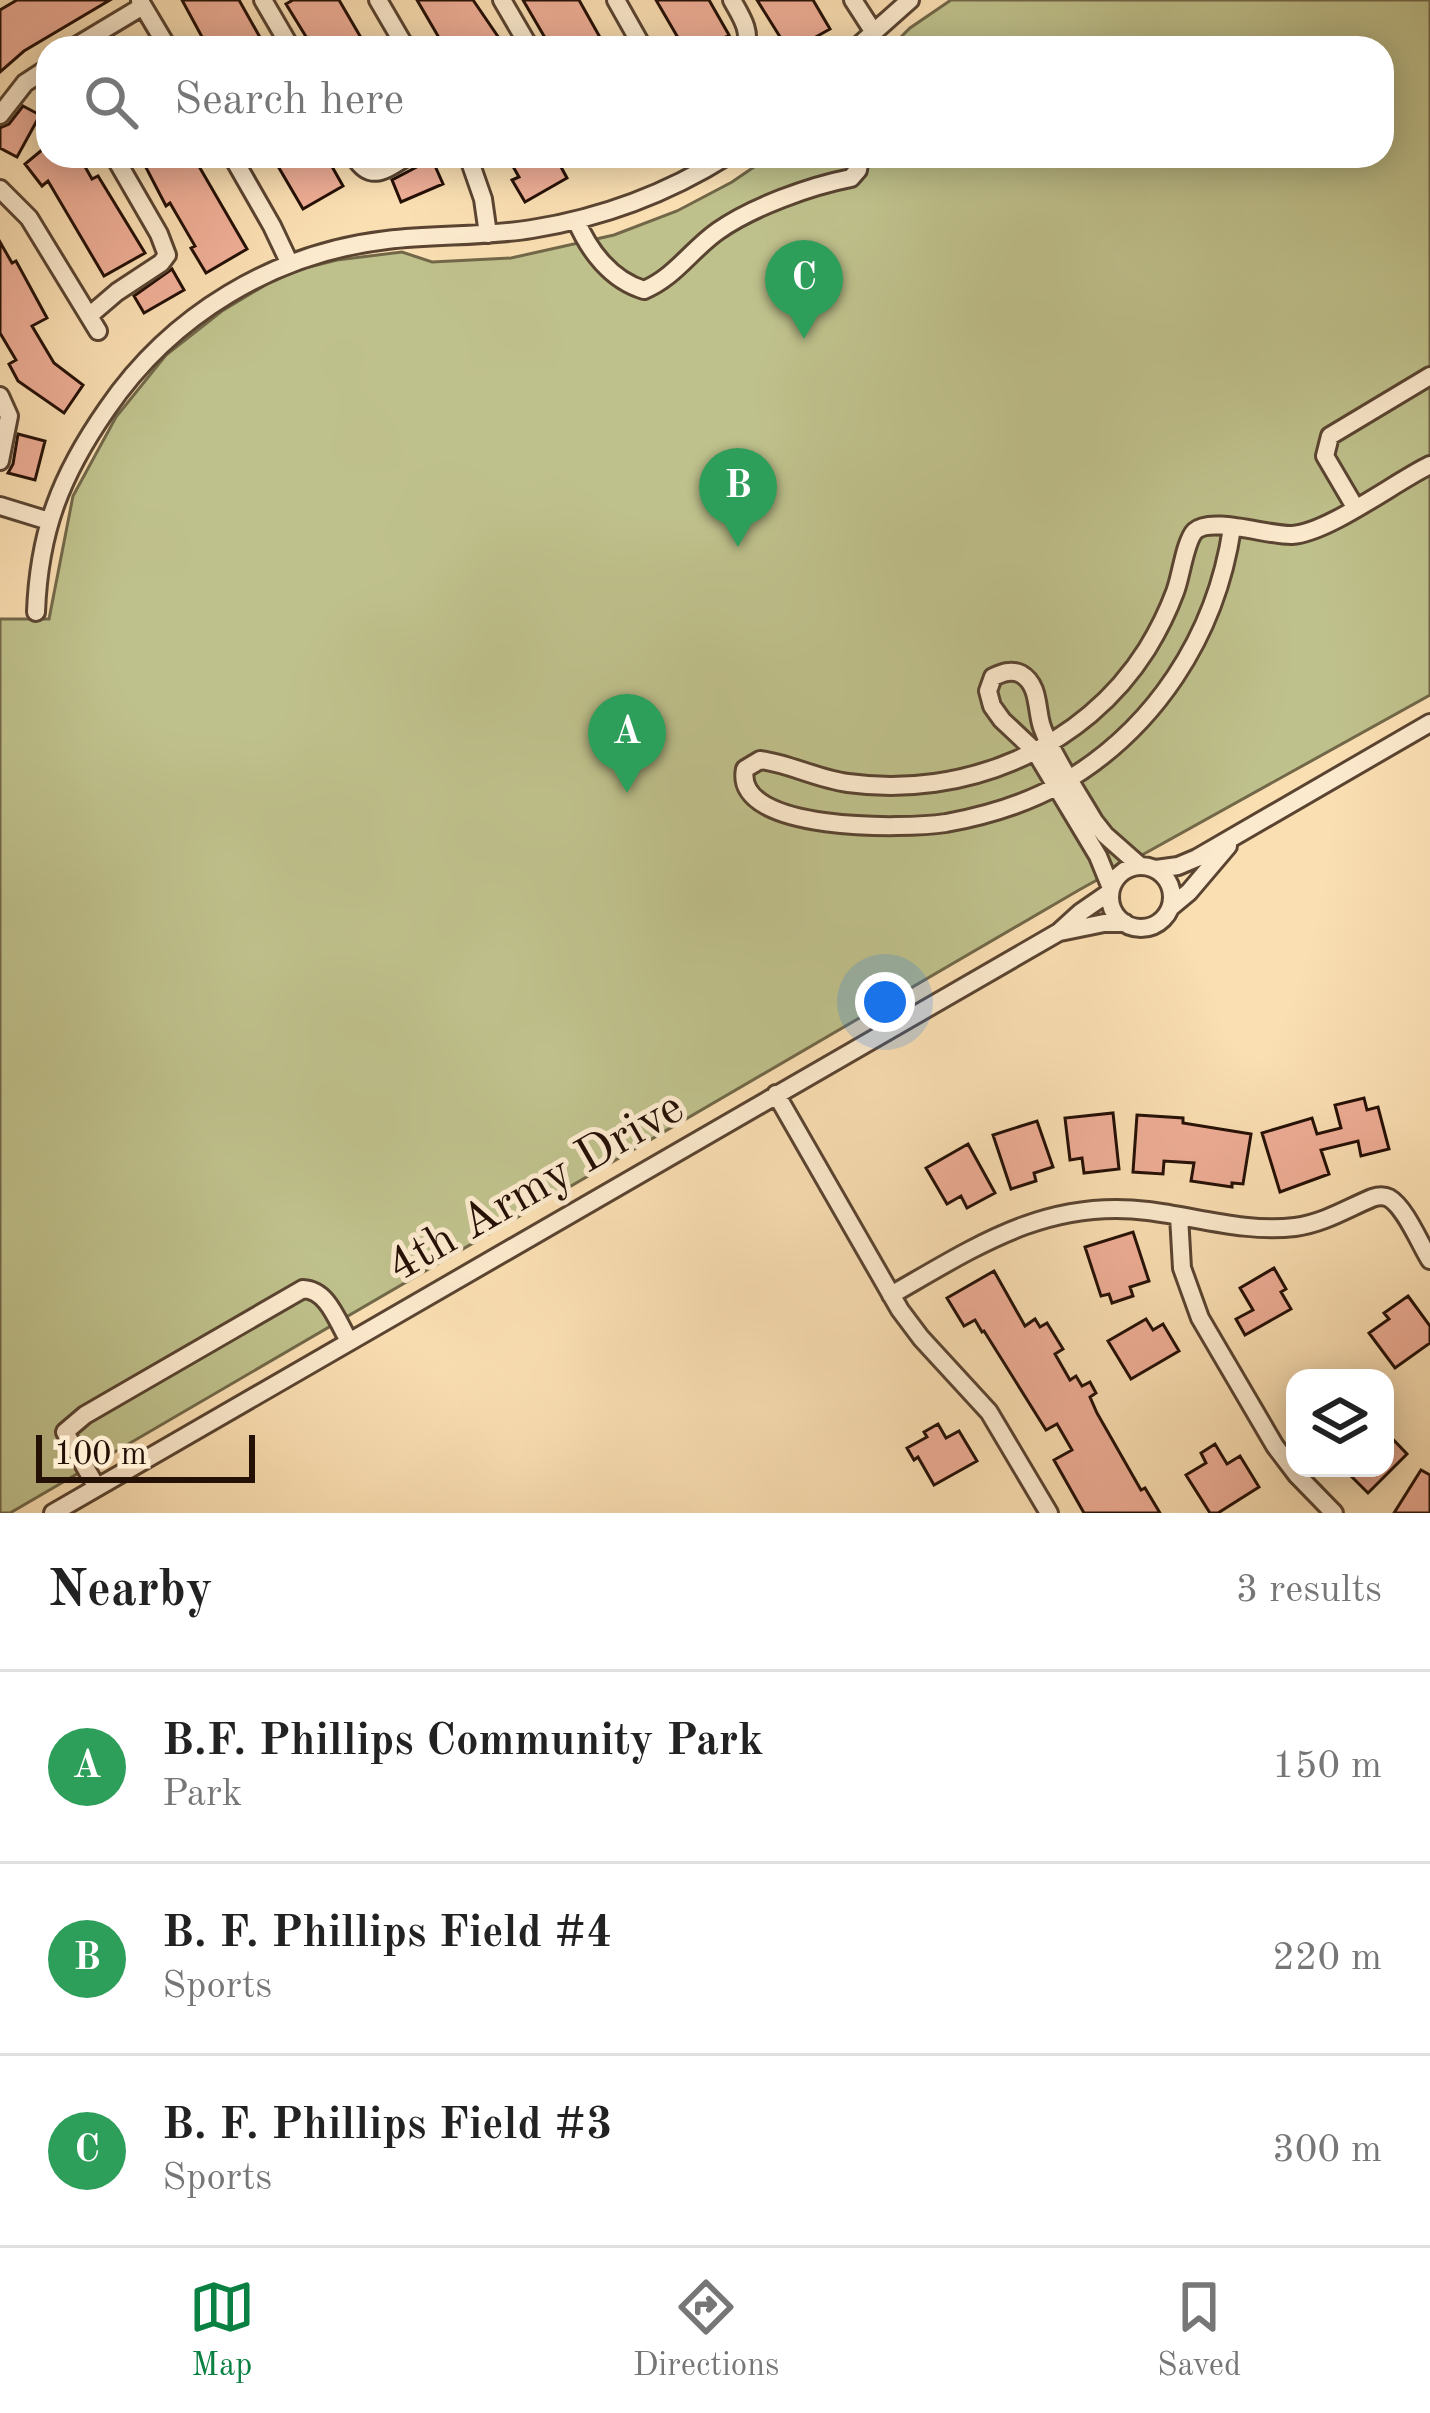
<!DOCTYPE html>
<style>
:root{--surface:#fff;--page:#f2f2f2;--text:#222;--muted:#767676;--line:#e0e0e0;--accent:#0b8043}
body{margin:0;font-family:"Old Standard TT",serif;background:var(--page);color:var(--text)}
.controls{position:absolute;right:36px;bottom:36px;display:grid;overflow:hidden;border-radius:24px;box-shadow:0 6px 30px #0003}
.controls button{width:108px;height:108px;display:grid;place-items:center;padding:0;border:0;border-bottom:3px solid var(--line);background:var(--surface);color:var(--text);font:60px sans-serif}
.scale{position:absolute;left:36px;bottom:30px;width:219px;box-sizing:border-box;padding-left:12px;border:6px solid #251006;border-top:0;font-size:33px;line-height:42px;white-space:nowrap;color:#251006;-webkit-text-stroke:9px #fceace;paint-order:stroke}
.you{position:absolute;left:885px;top:1002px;width:42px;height:42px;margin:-30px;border:9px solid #fff;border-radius:50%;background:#1a73e8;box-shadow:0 0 0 18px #1a73e833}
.badge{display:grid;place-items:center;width:78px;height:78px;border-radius:50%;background:var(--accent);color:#fff;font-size:39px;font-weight:700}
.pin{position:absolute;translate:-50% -99px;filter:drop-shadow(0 3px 6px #0008)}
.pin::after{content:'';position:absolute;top:63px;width:42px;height:36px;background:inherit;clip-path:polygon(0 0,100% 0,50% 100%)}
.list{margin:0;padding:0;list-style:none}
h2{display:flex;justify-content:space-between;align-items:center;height:156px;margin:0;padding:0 48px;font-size:51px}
h2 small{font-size:39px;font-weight:400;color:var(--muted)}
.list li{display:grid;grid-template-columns:78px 1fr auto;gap:36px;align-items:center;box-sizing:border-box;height:192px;padding:0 48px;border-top:3px solid var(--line)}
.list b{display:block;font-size:45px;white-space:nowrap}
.list p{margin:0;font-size:39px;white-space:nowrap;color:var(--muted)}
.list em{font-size:39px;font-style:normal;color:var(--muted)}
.icon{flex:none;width:66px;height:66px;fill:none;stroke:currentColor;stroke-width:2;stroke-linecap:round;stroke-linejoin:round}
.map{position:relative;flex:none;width:1430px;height:1513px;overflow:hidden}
.search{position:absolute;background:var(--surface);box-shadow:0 6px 30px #0003;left:36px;right:36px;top:36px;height:132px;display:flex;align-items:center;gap:30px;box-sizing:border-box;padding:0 42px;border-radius:36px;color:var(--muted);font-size:45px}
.sheet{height:732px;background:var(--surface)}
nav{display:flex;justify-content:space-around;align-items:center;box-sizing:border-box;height:168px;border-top:3px solid var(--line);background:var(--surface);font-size:33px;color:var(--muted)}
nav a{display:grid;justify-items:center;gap:6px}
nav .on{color:var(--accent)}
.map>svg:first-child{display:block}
</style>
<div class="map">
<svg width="1430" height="1513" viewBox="0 0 1430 1513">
<rect width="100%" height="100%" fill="#fadfb3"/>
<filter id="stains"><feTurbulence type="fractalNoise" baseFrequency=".00167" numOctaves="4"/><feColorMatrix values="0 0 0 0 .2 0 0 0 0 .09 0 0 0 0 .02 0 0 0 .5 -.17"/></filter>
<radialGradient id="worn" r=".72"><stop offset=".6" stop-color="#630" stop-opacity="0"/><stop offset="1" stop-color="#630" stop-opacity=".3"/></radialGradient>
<path fill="#bfc18c" stroke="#726849" stroke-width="3" d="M951,0H1430V695L1079,890L10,1513H0V619H49L73,496L116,417L166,355L222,311L285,273L337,260L402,252L432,262L511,258L614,235L677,211L732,182L770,156H1382V48H890L910,28Z"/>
<path fill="#efae97" stroke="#251006" stroke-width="3" d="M17,0H110L24,51L0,72V10Z
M182,0H239L266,48H208Z
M293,0H339L367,48H313L286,4Z
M417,0H473L501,41L488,48H445Z
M523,0H579L606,48H551Z
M656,0H709L729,35L707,48H684Z
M757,0H813L830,29L796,48H787Z
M23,106L40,115L17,157L0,148V128L9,124Z
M48,145V156H79L92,179L98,176L145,253L104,276L48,181L42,186L25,164Z
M140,156H193L247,249L206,273L191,248L195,246L170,203L166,206Z
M272,156H326L343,186L303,209Z
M507,156H555L567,178L525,202L512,180L519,177Z
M432,159L443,184L401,202L392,180Z
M0,242L12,263L16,261L47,318L32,326L54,363L83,385L64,413L18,381L9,364L16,360L0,333Z
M172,269L184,290L144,313L134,296Z
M18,434L45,441L35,480L8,473L13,464Z
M1364,1098L1367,1110L1378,1107L1389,1149L1361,1156L1358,1141L1321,1150L1329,1174L1280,1192L1262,1133L1312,1118L1317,1134L1341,1128L1335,1105Z
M1113,1113L1119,1169L1084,1173L1082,1158L1070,1160L1065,1118Z
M1137,1115L1183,1118V1123L1251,1134L1243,1184L1232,1183V1187L1191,1181L1194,1163L1164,1161L1163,1174L1133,1172Z
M1037,1121L1053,1167L1034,1173L1036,1181L1011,1189L993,1135Z
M968,1144L995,1193L967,1208L961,1196L947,1204L926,1168Z
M1133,1232L1149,1281L1130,1287L1133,1296L1112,1303L1109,1294L1101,1296L1085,1247Z
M1274,1268L1286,1289L1281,1292L1291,1309L1245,1335L1236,1319L1253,1310L1240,1288Z
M994,1271L1025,1326L1035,1319L1040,1327L1047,1323L1063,1349L1055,1354L1070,1380L1076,1376L1082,1386L1090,1382L1096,1393L1090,1397L1097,1413L1141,1490L1145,1488L1160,1513H1084L1054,1460L1072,1450L1057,1424L1046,1430L984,1331L982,1332L975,1320L964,1326L947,1298Z
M1408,1296L1430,1326V1343L1395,1368L1369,1333L1389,1319L1384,1313Z
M1146,1319L1153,1330L1163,1324L1179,1351L1131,1379L1108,1341Z
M938,1424L946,1438L959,1431L977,1461L934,1485L918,1457L914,1460L907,1448L927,1437L924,1432Z
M1385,1431L1407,1454L1368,1493L1343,1468H1385Z
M1215,1444L1227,1464L1240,1456L1259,1487L1218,1513H1210L1186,1475L1206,1463L1201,1453Z
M1421,1470L1430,1475V1513H1394Z"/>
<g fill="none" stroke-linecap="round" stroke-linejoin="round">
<defs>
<path id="minor" d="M263,0L291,48
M378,0L406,48
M502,0L530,48
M616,0L643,48
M732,0C740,15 752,31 745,48
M853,0L873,31
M140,1L168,48
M73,48L143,6
M856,48L910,0
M0,115L25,83L48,68
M232,156L272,226L290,264
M354,156C371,184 386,169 408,156
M468,156L483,199L488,234
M0,189L29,218L98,331
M576,220C589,251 611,280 644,290C675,277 691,250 718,231C752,207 810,186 851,178L858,170L860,156
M89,316L117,292L161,263L167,255L159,234L114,156
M0,396L9,416L0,461
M0,506L49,521
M1355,507L1325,456L1330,436L1430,376
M1232,528C1216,636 1154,731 1059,785C1025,804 984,816 946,823C907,829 732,833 745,769L760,760C788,763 817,779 848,783C964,799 1084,749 1147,649C1158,631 1168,611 1175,592C1181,577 1185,541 1195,531C1211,516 1269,536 1292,535C1328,533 1395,482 1430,465
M36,612C39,531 61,475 107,409C171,315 274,253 387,240C435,234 484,237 532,229C601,218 668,193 727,156
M1110 897a31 31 0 1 1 62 0a31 31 0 1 1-62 0Z
M1156,869L1178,866L1197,858L1430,723
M1111,888L1098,856L1035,751L1002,720L992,706L988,691L993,677C1002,673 1011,669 1021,674C1040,685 1036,710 1042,727C1052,755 1079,795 1094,821L1105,835L1139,865
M1171,907L1189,892L1228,846
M1060,932L1104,923H1125
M776,1094L900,1310L921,1338L989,1412L1049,1513
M1179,1216L1182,1268L1200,1318L1275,1446L1297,1475L1334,1513
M891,1295C975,1247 1046,1198 1148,1211C1197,1217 1246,1233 1295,1227C1324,1223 1346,1209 1372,1198C1378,1196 1383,1195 1389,1198C1405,1207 1420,1244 1430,1260
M96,1486L65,1432L85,1415L303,1289C328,1290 337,1321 349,1341
M53,1513L1059,932L1081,912L1110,892"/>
</defs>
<use href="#minor" stroke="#5a4431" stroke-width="22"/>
<use href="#minor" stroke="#fceace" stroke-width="16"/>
</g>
<g text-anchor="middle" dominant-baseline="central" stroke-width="10" stroke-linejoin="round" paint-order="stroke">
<g font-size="48" fill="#251006" stroke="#fceace">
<text transform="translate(536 1188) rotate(-30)">4th Army Drive</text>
</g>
</g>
<rect width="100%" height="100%" filter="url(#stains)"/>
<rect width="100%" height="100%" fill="url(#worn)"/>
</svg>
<div class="controls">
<button><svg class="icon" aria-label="layers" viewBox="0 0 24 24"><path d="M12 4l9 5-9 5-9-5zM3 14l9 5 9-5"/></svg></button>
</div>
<div class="scale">100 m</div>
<div class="you"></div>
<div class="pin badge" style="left:627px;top:793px;background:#2e9e5b">A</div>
<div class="pin badge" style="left:738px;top:547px;background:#2e9e5b">B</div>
<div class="pin badge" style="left:804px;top:339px;background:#2e9e5b">C</div>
<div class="search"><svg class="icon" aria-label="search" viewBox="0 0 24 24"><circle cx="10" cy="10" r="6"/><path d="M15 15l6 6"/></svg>Search here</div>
</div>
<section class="sheet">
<h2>Nearby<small>3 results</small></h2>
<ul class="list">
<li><span class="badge" style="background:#2e9e5b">A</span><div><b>B.F. Phillips Community Park</b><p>Park</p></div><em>150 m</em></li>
<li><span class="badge" style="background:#2e9e5b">B</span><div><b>B. F. Phillips Field #4</b><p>Sports</p></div><em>220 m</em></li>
<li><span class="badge" style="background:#2e9e5b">C</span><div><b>B. F. Phillips Field #3</b><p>Sports</p></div><em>300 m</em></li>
</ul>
</section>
<nav>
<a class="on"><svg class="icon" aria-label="map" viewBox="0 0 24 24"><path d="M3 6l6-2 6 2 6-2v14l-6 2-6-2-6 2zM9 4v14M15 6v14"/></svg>Map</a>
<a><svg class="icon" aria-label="directions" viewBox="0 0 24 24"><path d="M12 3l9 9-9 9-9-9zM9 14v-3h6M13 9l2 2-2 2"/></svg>Directions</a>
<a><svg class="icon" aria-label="saved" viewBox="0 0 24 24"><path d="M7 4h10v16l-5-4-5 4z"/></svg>Saved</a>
</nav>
